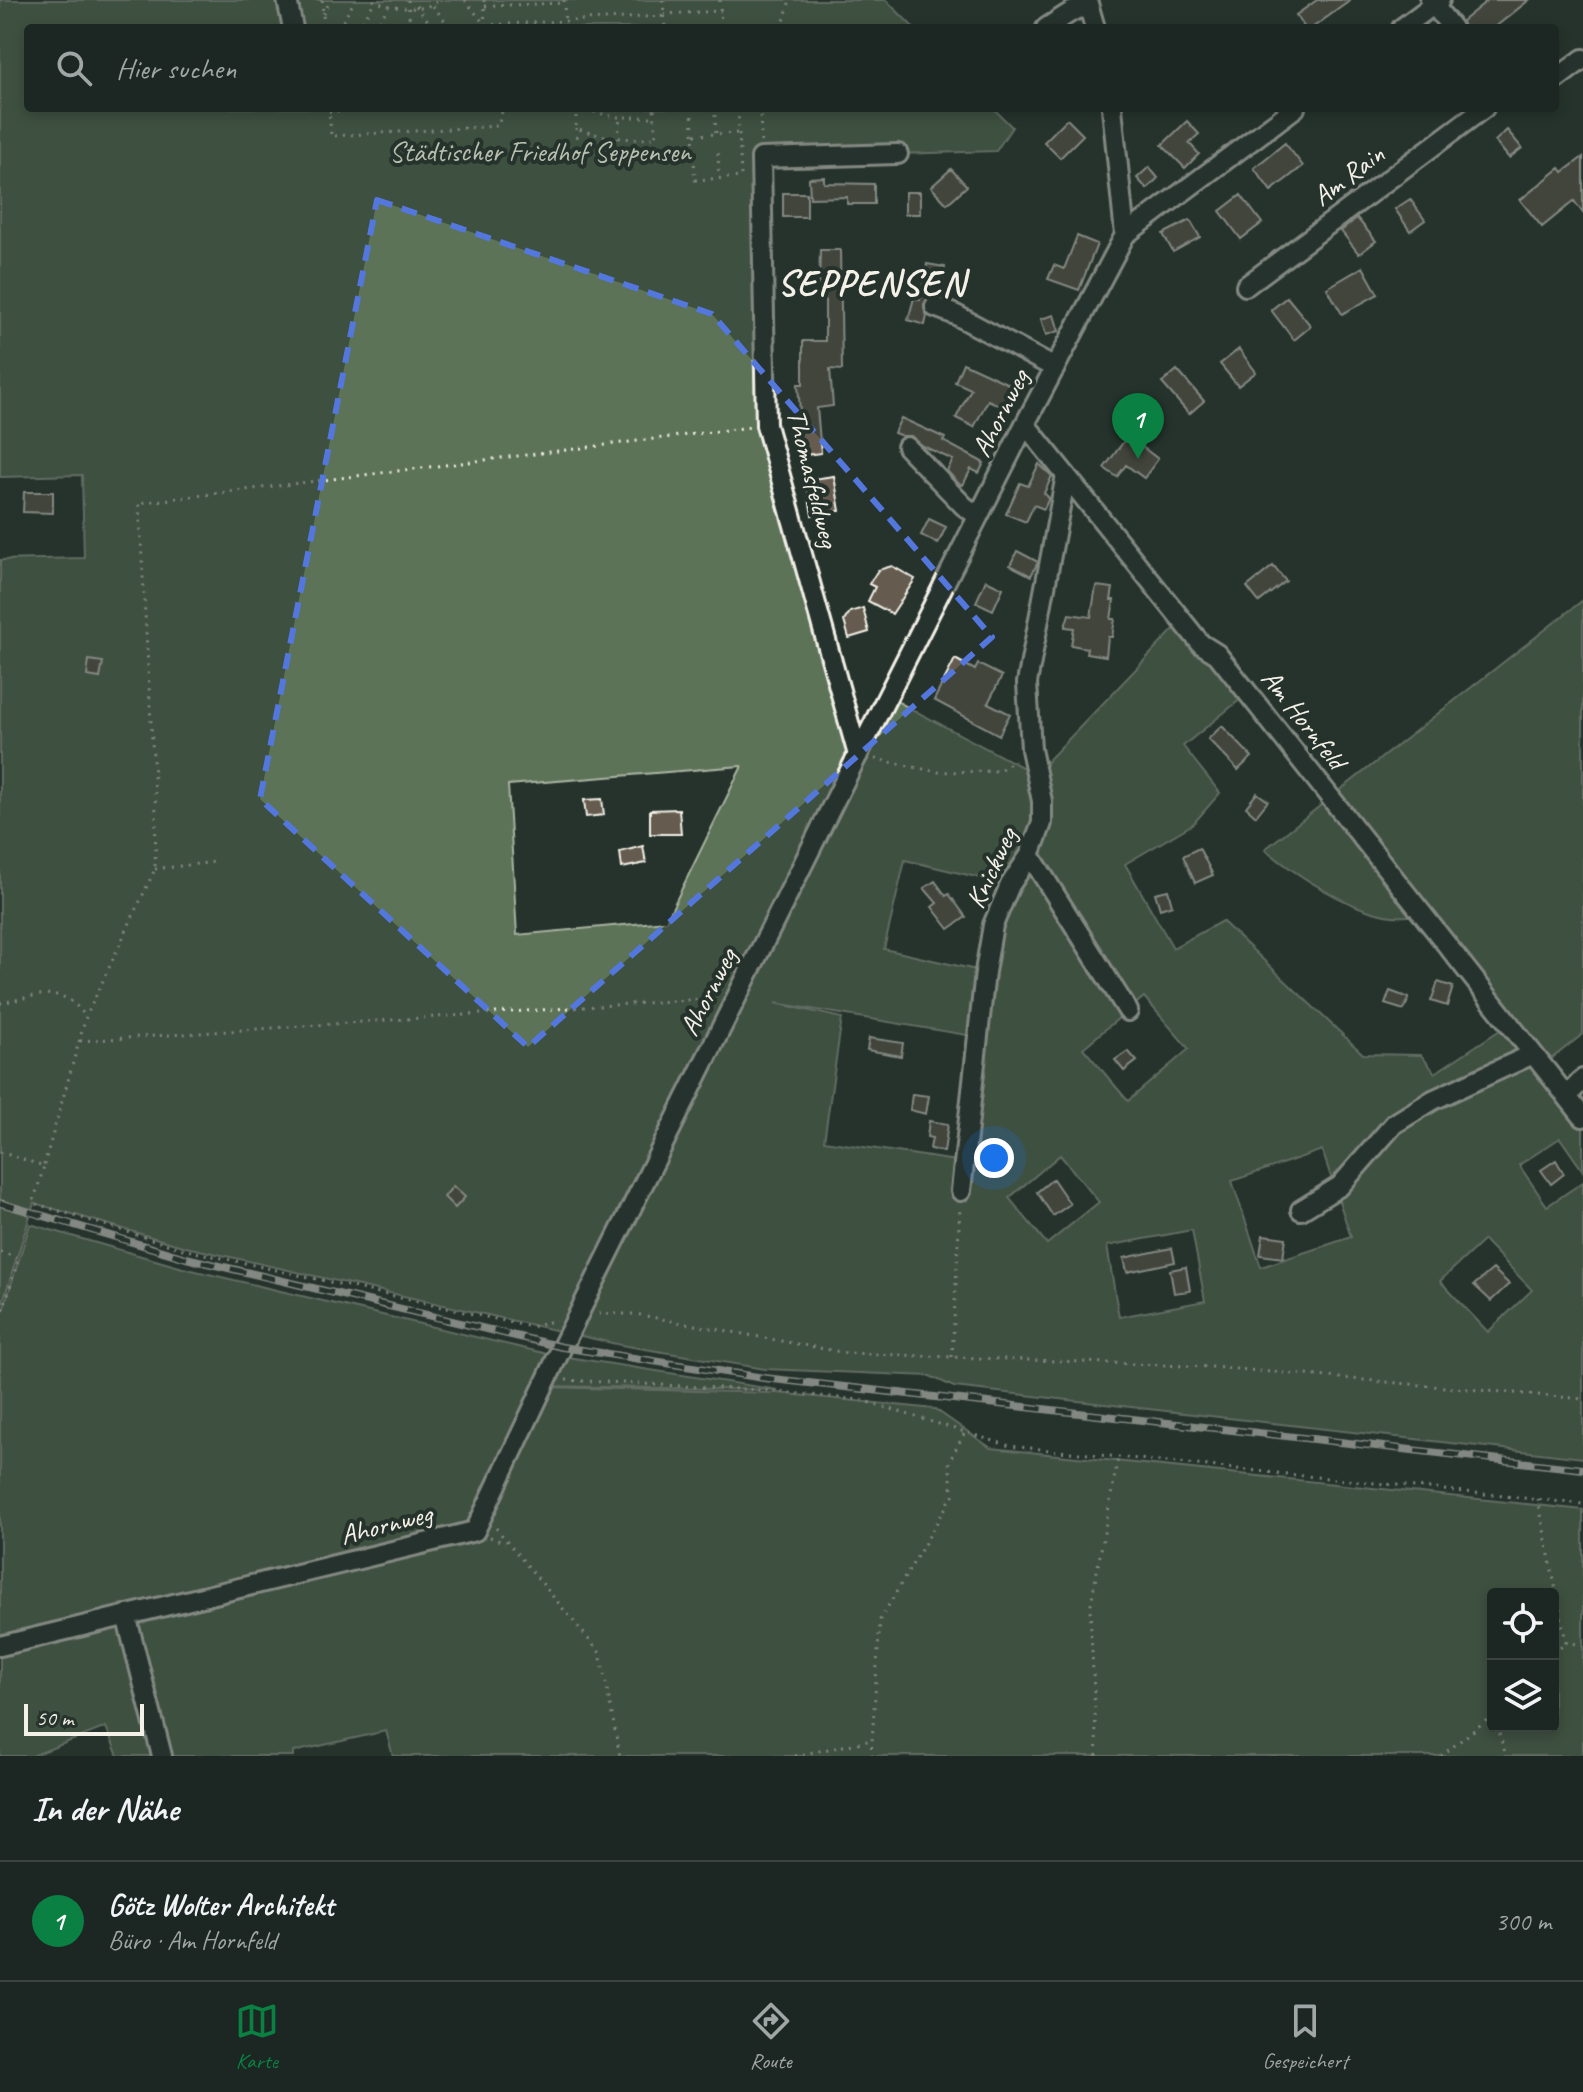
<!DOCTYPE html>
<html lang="de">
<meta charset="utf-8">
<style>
:root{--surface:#1c2622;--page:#29322f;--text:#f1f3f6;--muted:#a0a5a5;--line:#3a4340;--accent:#0b8043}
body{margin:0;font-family:Caveat,sans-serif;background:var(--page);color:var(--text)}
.controls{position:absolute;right:24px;bottom:24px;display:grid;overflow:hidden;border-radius:8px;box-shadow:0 4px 12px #0003}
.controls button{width:72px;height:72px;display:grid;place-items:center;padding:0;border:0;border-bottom:2px solid var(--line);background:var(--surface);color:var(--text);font:40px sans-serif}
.scale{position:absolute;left:24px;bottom:20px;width:120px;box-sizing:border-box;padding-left:8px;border:4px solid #f4f1e8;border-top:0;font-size:22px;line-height:28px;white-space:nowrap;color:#f4f1e8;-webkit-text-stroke:6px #26332d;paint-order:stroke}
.you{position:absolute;left:994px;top:1158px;width:28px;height:28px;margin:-20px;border:6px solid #fff;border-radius:50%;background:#1a73e8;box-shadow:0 0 0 12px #1a73e833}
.badge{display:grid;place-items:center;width:52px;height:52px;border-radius:50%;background:var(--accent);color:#fff;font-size:26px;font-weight:700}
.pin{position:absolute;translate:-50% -66px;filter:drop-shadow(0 2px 4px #0008)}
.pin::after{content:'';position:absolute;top:42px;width:28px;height:24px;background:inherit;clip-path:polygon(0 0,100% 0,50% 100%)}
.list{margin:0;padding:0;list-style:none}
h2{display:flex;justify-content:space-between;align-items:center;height:104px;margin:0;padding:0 32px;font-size:34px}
h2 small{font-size:26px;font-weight:400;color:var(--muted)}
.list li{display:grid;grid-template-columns:52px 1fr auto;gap:24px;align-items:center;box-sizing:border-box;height:120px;padding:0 32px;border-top:2px solid var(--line)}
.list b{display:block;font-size:30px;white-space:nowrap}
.list p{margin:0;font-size:26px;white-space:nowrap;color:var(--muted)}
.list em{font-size:26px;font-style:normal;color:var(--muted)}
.icon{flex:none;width:44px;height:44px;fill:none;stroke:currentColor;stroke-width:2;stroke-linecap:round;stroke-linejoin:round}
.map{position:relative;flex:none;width:1583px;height:1756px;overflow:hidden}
.search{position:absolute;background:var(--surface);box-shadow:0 4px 12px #0003;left:24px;right:24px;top:24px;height:88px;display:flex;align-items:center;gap:20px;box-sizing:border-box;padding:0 28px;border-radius:8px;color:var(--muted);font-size:30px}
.sheet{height:224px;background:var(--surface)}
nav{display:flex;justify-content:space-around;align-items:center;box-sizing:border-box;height:112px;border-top:2px solid var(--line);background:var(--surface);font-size:22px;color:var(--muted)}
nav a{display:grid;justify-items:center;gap:4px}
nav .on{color:var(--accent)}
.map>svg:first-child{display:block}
</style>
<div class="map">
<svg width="1583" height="1756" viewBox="0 0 1583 1756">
<rect width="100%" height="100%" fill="#26332d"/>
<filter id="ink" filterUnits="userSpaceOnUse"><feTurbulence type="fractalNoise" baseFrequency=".0125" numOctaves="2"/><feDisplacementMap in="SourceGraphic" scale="16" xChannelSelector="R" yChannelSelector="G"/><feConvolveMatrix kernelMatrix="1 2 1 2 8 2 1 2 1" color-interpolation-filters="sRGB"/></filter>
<g filter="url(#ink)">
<path fill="#5b7358" stroke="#a8b2a0" stroke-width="2" fill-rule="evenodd" d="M0,0H886L914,28H28V108H993L1012,127L996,151L762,158L766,425L858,754L887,696L1035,774L1182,621L1247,694L1183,746L1220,793L1193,824L1125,864L1173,948L1222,921L1363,1054L1421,1055L1435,1073L1503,1028L1583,1127V1171L1560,1138L1519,1165L1547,1206L1583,1182V1458L954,1387L930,1376L765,1369L621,1345L186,1247L34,1203L0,1311V560L84,558L82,475L0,477ZM742,766L666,921L517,935L508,785ZM905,860L1010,885L985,972L884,949ZM1144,997L1189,1049L1128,1101L1083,1048ZM775,1003L979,1037L963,1162L824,1141L842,1018ZM1322,1150L1351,1237L1261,1267L1232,1181ZM1060,1155L1099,1202L1047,1244L1009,1198ZM1192,1230L1205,1301L1119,1317L1107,1246ZM1484,1240L1532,1290L1488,1332L1440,1281Z
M1583,600V1034L1547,1062L1423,915C1413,915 1402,917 1392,916C1353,912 1294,874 1265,849Z
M30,1224L183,1268L548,1354L778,1390L544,1386L475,1531L0,1648V1320Z
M545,1387L777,1393L935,1409L991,1448L1583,1510V1756H393L386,1731L293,1752V1756H118L106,1727L32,1756H0V1650L477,1534ZM1493,1594H1553V1726H1493Z"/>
<path fill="#655c4f" stroke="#f4f1e8" stroke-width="2" d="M1317,0H1351L1312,28H1305L1296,15Z
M1488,0H1529L1494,28H1464L1462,21Z
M1067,119L1083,135L1060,158L1044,142Z
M1187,121L1199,134L1189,143L1199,154L1185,168L1162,145Z
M1507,130L1522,148L1509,158L1495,141Z
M1285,143L1303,166L1271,191L1254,168Z
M1583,157V213L1574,201L1542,227L1520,200L1560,168L1563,172Z
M1149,167L1158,178L1147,189L1137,178Z
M951,169L967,186L947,204L931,187Z
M824,177V183L874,184V204H847V197L810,198L809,178Z
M905,192H920V214H905Z
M783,193H807V217H783Z
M1241,195L1262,223L1241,239L1220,211Z
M1410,199L1425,220L1410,231L1395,209Z
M1357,218L1376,241L1359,254L1341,231Z
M1190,220L1200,237L1173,252L1163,234Z
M1077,236L1097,244L1079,290L1048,279L1054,265L1064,269Z
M820,250H840L842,370L830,369L833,406L817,408L821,453L798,456L796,425H801L798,384H803V341H825V287H819Z
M927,264L945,267L941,290L934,289L933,295L924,304L927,316L925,325L908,320L914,298L920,300Z
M1363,267L1378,294L1342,314L1327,288Z
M1287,297L1311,326L1294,340L1271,310Z
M1054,315L1059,331L1046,335L1041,319Z
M1239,349L1256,372L1238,386L1220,364Z
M963,363L1013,386L1003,407L988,400L974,427L956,418L971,389L955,382Z
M1177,370L1204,401L1189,414L1162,383Z
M901,418L945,438L943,441L984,463L979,473L971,469L963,485L958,483L947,471L953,460L923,446L911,436H902L894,433Z
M1128,436L1158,459L1144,478L1126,465L1117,477L1104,468Z
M1039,464L1052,476L1044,493L1049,498L1044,509L1034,505L1026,522L1006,514L1020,483L1028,486Z
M834,476L840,511L812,515L806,480Z
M24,492H53V513L23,512Z
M929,519L946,527L938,544L921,535Z
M1017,551L1038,562L1031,576L1010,565Z
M892,566L915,579L892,614L868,601L875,587L869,584L878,570Z
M1273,566L1286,581L1259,602L1247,587Z
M986,580L1003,588L993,610L976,602Z
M1096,586L1113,588L1111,600H1114L1111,619H1115L1112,637H1108L1106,656L1086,653L1087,648L1071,645L1074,628L1065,627L1069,614L1091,617Z
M863,608L869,632L849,638L844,621L850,612Z
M955,659L975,670L978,664L1002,676L988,703L1010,714L999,735L934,700Z
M89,660L103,662L100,678L87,676Z
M1222,726L1252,757L1238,770L1208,739Z
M1257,793L1268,801L1256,816L1246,807Z
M602,799L604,815L586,817L584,800Z
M679,809L681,834H650V810Z
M643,846L646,863L622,868L620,852Z
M1199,848L1213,875L1195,883L1183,856Z
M935,881L946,896L949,894L966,917L949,929L932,907L937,903L924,888Z
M1168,890L1172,905L1160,909L1155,893Z
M1438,982L1453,987L1447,1006L1431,1001Z
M1390,991L1409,998L1404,1010L1385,1004Z
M869,1038L903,1043L901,1056L867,1050Z
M1128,1051L1137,1061L1124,1071L1115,1060Z
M912,1094L929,1096L926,1114L910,1110Z
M929,1121L948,1124L944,1152L930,1149L932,1138L927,1137Z
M1556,1160L1564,1174L1551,1184L1541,1170Z
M1053,1179L1070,1204L1053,1216L1037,1192Z
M453,1186L465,1197L455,1208L444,1197Z
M1263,1235L1286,1238L1283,1258L1260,1255Z
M1172,1248L1175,1262L1127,1272L1124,1258Z
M1186,1267L1190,1291L1174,1293L1170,1270Z
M1493,1269L1509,1284L1491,1301L1474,1285Z"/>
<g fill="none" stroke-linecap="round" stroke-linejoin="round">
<defs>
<path id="minor" d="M287,0L293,28
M1087,0L1095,28
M1430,0L1452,28
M1046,28L1071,12L1088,5
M1402,28L1440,0
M1555,80L1583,59
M1112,108L1125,235
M1246,286L1484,108
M935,307L956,315L1055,368
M1025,424L1201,644L1217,654L1583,1117
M907,447L964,506L978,516
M858,755L766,425L761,158L898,154
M1030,855L1128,1011
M1567,1096L1583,1079
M961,1191L985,972L993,925L1010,885L1030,855L1042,823V801L1031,749L1027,683L1066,475
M1301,1210L1340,1186L1394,1124L1433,1100L1533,1054
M126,1615L162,1756
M0,1646L475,1531L562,1347L840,790L1025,424L1125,235L1295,108"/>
</defs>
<use href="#minor" stroke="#f4f1e8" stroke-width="24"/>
<path stroke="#f4f1e8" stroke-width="3" stroke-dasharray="2 6" stroke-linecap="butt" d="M322,0L324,28
M373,0C390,9 424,13 439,0
M408,0L410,28
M465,0L485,25L664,16
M484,0L485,28
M564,0L565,28
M663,0L665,28
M720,0L721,28
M416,6L434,28
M433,6L451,28
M485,6L564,3
M323,14L331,0
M664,14L721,11
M339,28L355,0
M359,28L375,1
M376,28L388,7
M734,28H742
M782,28L790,0
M329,108L331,136L498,126L503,108
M576,108V128C602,138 629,140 656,138L654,108
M578,108L615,117H653
M692,108L695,180L741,177L738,108
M760,108L761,142
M329,112L399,108
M715,115L716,134
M576,128L577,142
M695,135L739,133
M617,147L620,117
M718,153L719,177
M875,759L938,772L998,771L1015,760
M155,869L215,862
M0,1003C38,997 60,981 86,1017
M80,1041L718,998
M0,1152L44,1166L33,1203L186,1250L531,1327L556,1320
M44,1165L86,1017L155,869L156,814L139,503L751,427
M0,1252L19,1258L0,1320
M599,1314H635L846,1353L1213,1367L1583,1399
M952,1357L960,1209
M566,1380L759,1390L861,1400L1010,1446L1583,1504
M1538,1499L1566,1642L1553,1655
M496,1528L600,1653L620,1756
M490,1537L505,1543
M1566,1642L1583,1645
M1497,1726L1506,1756
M795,1756L872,1740
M871,1756L880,1620L953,1495L949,1462L965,1432
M1097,1756L1090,1609L1118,1458
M1441,1756L1493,1715"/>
<use href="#minor" stroke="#26332d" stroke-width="18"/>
<defs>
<path id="rail" d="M0,1203L186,1258L562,1347L764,1378L1583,1469"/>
</defs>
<use href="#rail" stroke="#f4f1e8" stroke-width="8"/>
<use href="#rail" stroke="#26332d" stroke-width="5" stroke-dasharray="15" stroke-linecap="butt"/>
</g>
</g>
<path d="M0 0H1583V1756H0ZM377,200L712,314L992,637L528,1047L260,799Z" fill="#26332d" fill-opacity=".55" fill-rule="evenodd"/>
<path fill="none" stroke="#5377dc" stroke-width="6" stroke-dasharray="16 10" stroke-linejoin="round" d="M377,200L712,314L992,637L528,1047L260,799Z"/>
<g text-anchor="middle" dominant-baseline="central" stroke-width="8" stroke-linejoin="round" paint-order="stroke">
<g font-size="28" fill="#b7bfae" stroke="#26332d">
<text x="540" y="151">Städtischer Friedhof Seppensen</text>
</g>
<g font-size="28" fill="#f4f1e8" stroke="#26332d">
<text transform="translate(1348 175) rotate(-37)">Am Rain</text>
<text transform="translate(1000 413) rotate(-63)">Ahornweg</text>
<text transform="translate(813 478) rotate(76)">Thomasfeldweg</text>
<text transform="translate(1304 719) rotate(52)">Am Hornfeld</text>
<text transform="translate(991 868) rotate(-65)">Knickweg</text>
<text transform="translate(708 992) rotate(-63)">Ahornweg</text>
<text transform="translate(386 1524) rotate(-14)">Ahornweg</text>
</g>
<g font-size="36" font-weight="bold" letter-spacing="2" fill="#f4f1e8" stroke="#26332d">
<text x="872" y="283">SEPPENSEN</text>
</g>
</g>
</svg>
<div class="controls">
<button><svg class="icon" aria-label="locate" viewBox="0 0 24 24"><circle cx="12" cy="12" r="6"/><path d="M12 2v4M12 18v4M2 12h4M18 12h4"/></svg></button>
<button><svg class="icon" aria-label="layers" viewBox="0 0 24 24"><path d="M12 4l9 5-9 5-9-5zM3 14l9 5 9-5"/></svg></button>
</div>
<div class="scale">50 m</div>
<div class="you"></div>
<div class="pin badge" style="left:1138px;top:459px">1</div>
<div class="search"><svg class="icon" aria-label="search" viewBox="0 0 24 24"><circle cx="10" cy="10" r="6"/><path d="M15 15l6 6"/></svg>Hier suchen</div>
</div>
<section class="sheet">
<h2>In der Nähe<small></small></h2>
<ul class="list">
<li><span class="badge">1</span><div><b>Götz Wolter Architekt</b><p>Büro · Am Hornfeld</p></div><em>300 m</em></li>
</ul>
</section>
<nav>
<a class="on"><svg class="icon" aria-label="map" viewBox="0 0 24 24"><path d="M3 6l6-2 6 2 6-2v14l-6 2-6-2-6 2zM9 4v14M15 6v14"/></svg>Karte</a>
<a><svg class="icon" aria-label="directions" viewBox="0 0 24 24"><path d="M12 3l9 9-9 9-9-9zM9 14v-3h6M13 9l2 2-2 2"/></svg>Route</a>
<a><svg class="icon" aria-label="saved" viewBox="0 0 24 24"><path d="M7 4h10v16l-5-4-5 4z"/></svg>Gespeichert</a>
</nav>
